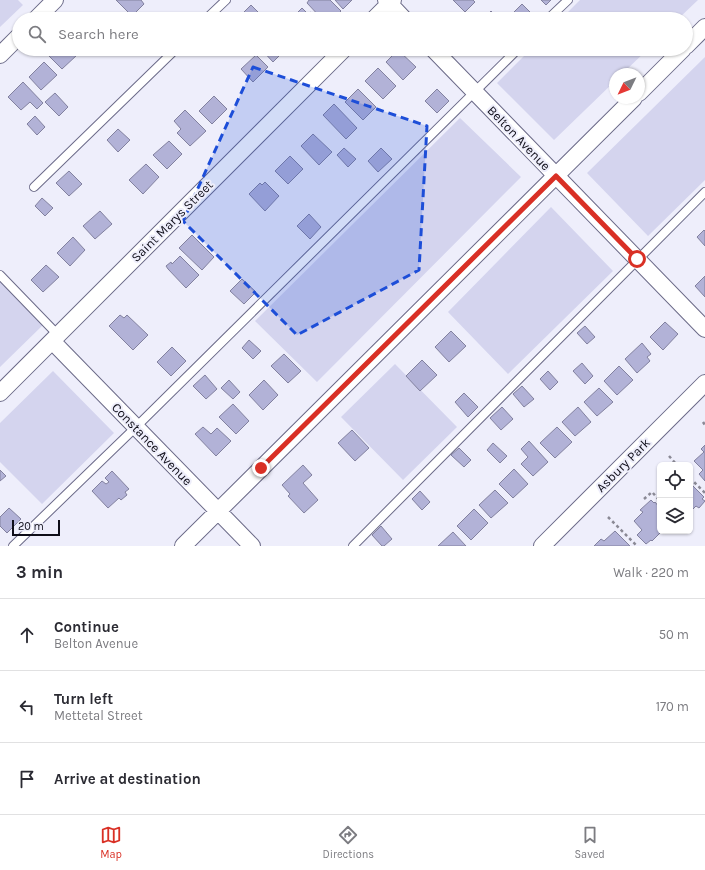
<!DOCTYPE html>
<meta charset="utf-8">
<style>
:root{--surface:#fff;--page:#f2f2f3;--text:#2b2b33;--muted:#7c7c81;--line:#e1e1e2;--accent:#d93025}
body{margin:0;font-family:Karla,sans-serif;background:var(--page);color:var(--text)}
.controls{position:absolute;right:12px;bottom:12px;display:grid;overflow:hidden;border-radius:6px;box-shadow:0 1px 3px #0004}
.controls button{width:36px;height:36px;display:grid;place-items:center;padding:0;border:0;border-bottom:1px solid var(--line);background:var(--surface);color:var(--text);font:20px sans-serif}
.compass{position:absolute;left:609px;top:68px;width:36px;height:36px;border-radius:50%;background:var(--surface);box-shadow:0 1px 3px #0004;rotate:227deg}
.scale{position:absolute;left:12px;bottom:10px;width:48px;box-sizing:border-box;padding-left:4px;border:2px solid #0e0d18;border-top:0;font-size:11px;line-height:14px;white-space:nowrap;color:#0e0d18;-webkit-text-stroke:3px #eeeefb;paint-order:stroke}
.stop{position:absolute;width:12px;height:12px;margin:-9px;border:3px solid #d93025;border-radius:50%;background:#fff}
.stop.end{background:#d93025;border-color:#fff;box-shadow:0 1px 4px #0008}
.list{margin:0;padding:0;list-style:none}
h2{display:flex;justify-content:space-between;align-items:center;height:52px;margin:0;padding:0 16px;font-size:17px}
h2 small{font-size:13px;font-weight:400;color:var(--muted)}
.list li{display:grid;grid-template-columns:26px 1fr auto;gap:12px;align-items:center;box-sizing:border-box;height:72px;padding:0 16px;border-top:1px solid var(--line)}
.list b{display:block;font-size:15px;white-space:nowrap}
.list p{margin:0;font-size:13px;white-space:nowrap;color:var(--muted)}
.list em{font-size:13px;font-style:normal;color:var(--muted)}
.icon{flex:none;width:22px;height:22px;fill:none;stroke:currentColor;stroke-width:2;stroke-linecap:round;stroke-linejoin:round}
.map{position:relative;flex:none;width:705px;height:546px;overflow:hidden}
.search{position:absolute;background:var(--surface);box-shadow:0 1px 3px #0004;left:12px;right:12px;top:12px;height:44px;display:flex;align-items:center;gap:10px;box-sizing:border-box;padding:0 14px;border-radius:22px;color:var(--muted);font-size:15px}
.sheet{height:268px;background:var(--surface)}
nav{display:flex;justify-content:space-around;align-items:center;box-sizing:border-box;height:56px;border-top:1px solid var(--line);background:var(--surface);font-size:11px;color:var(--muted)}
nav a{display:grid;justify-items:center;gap:2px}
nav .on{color:var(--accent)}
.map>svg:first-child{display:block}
</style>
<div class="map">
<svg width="705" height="546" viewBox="0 0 705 546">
<rect width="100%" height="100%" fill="#eeeefb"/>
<path fill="#d4d4ee" d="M0,0H18L23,5L0,27Z
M580,0H698L678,19H561Z
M531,49H648L622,74H615V81L554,140L497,83Z
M705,57V180L648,236L587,173Z
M460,118L521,177L317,382L255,321Z
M551,207L613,271L508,374L448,312Z
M0,279L44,324L0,367Z
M395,364L457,427L403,480L341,417Z
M53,371L114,433L42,504L0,462V423Z"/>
<path fill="#b2b2d7" stroke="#82819f" d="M116,0H141L144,4L132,16Z
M309,0H330L341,11L333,19H322L307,3Z
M335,0H352L343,9Z
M453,0H473L475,2L465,12Z
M541,0H551L546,5Z
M522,4L534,16L531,19H515L511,15Z
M251,5L263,17L261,19H247L242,14Z
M302,8L308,14L311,12L318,19H296L294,16Z
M491,11L499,19H483Z
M56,49H72L77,55L62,69L49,56Z
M261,49H286L273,62Z
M398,50L416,67L403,80L386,62Z
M256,55L268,67L253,82L241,69Z
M44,62L57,75L41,90L29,77Z
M378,68L396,86L383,99L365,81Z
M23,82L43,103L37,109L30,102L21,110L8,97Z
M358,89L376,107L363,120L345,102Z
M437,89L449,101L437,113L425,101Z
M55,93L68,107L59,116L45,102Z
M214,96L227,109L212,124L199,111Z
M334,104L357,128L346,139L323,115Z
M185,110L206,131L190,146L177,133L181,129L174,121Z
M35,116L45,127L37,135L27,124Z
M118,129L130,140L118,152L107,140Z
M313,134L332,152L319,165L301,146Z
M169,141L182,154L167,169L153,155Z
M344,148L356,159L348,167L337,155Z
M381,148L392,159L378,172L368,161Z
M290,156L303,169L288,184L275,171Z
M146,164L159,177L143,194L129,180Z
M69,171L82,184L69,196L56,183Z
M265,182L279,196L265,211L249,194L260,183L262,185Z
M42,198L53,208L45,216L35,206Z
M100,211L112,224L95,239L83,226Z
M309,214L321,227L310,239L297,226Z
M704,230L705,231V246L697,237Z
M192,235L214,257L202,270L179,248Z
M73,237L85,250L70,266L57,253Z
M180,256L199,275L186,288L168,269L166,266L171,262L172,264Z
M46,265L59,277L43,292L31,280Z
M705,276V297L695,286Z
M242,279L256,292L244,304L230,291Z
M120,315L124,318L127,315L148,335L133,350L109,326Z
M665,322L678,334L663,350L650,337Z
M585,326L595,337L587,344L577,333Z
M451,331L466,346L449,362L435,347Z
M249,340L261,351L253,359L242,348Z
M642,343L651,354L647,357L650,361L637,373L625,359Z
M172,347L186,361L171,376L157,362Z
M284,354L301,371L288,383L271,366Z
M422,360L437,375L420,391L406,376Z
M582,363L593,376L585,384L573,371Z
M619,366L633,380L617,395L604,381Z
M548,371L558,382L550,390L540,379Z
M205,375L217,389L206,399L193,386Z
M229,380L240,392L233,399L221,388Z
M264,380L278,395L263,410L249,395Z
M522,386L534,399L524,407L513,394Z
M599,388L613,402L597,416L584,402Z
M464,393L478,407L468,417L455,402Z
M233,404L249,421L236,434L219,417Z
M502,407L513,419L501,430L490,418Z
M578,407L591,422L575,436L562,422Z
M203,427L211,434L217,428L231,441L216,456L195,434Z
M557,427L572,442L555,458L540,443Z
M352,430L369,448L355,461L338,443Z
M529,441L548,462L533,476L521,464L528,457L521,449Z
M493,443L507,456L500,463L487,450Z
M705,445V481L699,474L703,470L694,461L704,452L701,449Z
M459,448L471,460L464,467L451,455Z
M303,465L312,475L303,483L318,500L304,513L288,496L290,494L282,485Z
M514,469L528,484L513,498L499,484Z
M0,470L6,476L0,481Z
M112,471L129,489L125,492L127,495L121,500L119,498L108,508L92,491L102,481L106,484L109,482L105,478Z
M690,483L704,497L702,499L705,501L699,508L696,506L690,512Z
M495,490L508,503L491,518L479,505Z
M420,491L430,502L422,510L412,499Z
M651,500L654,503L655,502L660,508V531H662L652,541L651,540L646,544L637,535L642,530L634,521L643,512L640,510Z
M9,508L21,519L7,533L0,526V517Z
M474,509L488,523L471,540L457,526Z
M381,526L392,539L384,546H382L372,535Z
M615,531L630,546H594L601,539L604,541Z
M453,532L466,546H438Z"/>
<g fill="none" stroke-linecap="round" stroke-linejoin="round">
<defs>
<path id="lane" d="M206,19L226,0
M548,19L568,0
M34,187L176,49
M0,275L58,335
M13,546L136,427L518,49
M353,546L705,192"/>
<path id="street" d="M386,0L404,19
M36,19L55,0
M374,19L393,0
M686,46L705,27
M433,49L705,329
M0,55L19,36
M639,93L683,49
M52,341L252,546
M0,393L344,49
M183,546L634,98
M542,546L705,383"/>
</defs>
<use href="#lane" stroke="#6b6a88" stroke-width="10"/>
<use href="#street" stroke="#6b6a88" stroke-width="18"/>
<path stroke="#8a8995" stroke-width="2.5" stroke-dasharray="3 3" stroke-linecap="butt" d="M703,422L705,425
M669,456L677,465
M690,478L705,493
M644,499L652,492L660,501
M608,517L637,546"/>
<use href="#lane" stroke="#fff" stroke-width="8"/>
<use href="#street" stroke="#fff" stroke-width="16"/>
</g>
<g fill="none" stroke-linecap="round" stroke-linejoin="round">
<path stroke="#d93025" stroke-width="5" d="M261,468L556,176L637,259"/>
</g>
<path fill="#1d4ed8" fill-opacity="0.2" stroke="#1d4ed8" stroke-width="3" stroke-dasharray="8 5" stroke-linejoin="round" d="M253,67L427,126L419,270L297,335L183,221Z"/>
<g text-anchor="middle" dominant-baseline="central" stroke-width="4" stroke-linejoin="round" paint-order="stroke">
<g font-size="13" fill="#0e0d18" stroke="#eeeefb">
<text transform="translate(519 138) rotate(46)">Belton Avenue</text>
<text transform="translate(172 221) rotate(-45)">Saint Marys Street</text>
<text transform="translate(152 444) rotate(46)">Constance Avenue</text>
<text transform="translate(623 465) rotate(-45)">Asbury Park</text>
</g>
</g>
</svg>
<div class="controls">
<button><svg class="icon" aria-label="locate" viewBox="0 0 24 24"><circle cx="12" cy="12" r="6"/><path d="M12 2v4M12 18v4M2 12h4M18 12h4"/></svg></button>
<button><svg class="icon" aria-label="layers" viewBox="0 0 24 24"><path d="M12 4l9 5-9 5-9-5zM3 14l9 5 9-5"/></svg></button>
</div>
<svg class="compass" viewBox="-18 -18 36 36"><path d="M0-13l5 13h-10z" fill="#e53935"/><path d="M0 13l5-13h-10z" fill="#7c7c81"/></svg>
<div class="scale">20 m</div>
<div class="stop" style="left:637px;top:259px"></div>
<div class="stop end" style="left:261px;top:468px"></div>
<div class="search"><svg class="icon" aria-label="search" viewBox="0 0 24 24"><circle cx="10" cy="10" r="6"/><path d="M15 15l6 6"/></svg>Search here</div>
</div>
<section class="sheet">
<h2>3 min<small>Walk · 220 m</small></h2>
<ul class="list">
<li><svg class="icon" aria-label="ahead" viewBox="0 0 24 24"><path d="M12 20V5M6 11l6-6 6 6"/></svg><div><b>Continue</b><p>Belton Avenue</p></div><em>50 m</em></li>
<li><svg class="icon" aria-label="left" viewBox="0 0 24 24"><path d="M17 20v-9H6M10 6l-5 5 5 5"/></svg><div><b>Turn left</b><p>Mettetal Street</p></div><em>170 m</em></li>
<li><svg class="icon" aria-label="arrive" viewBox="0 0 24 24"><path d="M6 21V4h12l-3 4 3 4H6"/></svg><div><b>Arrive at destination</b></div></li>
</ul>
</section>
<nav>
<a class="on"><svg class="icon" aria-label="map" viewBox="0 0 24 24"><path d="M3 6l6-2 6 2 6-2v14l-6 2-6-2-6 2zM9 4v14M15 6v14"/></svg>Map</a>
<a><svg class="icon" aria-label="directions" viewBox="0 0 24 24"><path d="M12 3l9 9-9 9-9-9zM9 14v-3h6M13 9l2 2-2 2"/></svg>Directions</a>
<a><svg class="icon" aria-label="saved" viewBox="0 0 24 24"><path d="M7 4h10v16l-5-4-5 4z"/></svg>Saved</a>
</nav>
